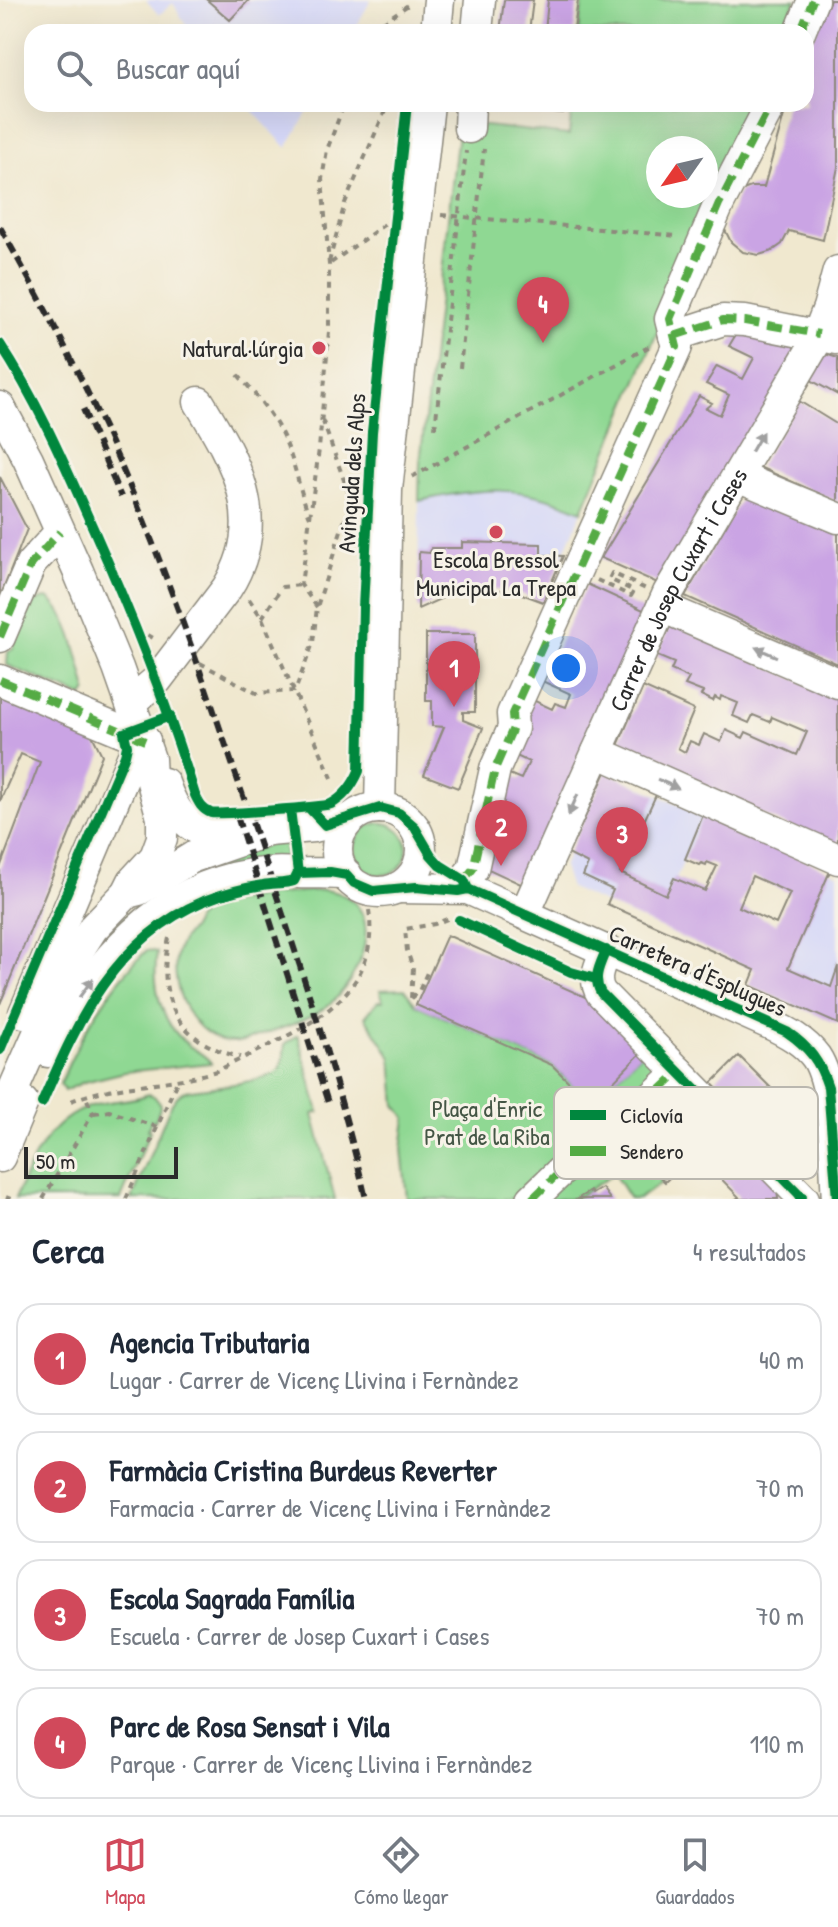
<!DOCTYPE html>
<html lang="es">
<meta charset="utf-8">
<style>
:root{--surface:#fff;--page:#f2f2f3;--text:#1f2937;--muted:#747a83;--line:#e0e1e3;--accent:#d1495b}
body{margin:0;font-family:"Patrick Hand",sans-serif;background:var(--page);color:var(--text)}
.compass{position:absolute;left:646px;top:136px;width:72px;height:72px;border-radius:50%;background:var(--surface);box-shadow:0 8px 32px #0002;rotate:236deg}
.scale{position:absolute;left:24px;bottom:20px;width:154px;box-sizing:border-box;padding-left:8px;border:4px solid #2b2b2b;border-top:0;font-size:22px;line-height:28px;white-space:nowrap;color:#2b2b2b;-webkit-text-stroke:6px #f7f3e8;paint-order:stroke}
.you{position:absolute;left:566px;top:668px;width:28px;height:28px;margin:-20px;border:6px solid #fff;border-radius:50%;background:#1a73e8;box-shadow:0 0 0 12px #1a73e833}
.badge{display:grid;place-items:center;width:52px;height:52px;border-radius:50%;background:var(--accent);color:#fff;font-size:26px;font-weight:700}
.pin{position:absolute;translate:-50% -66px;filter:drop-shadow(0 2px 4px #0008)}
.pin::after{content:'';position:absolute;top:42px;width:28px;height:24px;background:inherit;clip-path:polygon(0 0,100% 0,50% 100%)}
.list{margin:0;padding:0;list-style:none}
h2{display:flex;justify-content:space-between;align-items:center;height:104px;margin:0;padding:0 32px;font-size:34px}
h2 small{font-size:26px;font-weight:400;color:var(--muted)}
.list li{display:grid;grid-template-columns:52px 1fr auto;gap:24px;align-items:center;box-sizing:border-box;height:112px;margin:0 16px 16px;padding:0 16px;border:2px solid var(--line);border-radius:24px}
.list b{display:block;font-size:30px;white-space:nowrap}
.list p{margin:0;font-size:26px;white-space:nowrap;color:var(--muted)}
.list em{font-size:26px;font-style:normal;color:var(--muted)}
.icon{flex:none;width:44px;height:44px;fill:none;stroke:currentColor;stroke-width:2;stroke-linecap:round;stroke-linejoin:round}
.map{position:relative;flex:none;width:838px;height:1199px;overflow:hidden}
.search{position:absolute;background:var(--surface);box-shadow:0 8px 32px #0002;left:24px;right:24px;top:24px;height:88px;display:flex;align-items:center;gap:20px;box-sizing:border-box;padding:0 28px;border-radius:24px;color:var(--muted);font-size:30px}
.sheet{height:616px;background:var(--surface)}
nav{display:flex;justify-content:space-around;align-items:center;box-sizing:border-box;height:112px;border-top:2px solid var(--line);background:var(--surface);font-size:22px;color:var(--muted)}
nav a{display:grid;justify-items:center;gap:4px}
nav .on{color:var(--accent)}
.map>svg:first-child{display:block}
</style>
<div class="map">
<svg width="838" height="1199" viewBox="0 0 838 1199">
<rect width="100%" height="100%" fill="#f7f3e8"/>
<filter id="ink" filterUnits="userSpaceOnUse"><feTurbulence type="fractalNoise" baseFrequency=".0125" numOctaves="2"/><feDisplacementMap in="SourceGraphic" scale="16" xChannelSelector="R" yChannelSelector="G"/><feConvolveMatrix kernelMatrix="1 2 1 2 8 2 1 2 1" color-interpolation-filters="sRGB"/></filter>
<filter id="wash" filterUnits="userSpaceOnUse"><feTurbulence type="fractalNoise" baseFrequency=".006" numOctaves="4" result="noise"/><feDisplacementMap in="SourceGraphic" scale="32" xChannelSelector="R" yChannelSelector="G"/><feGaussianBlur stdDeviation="1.8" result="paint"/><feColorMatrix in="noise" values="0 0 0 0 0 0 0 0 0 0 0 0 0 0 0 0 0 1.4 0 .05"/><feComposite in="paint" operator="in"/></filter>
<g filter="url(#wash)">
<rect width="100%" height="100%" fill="#f0e8cf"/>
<path fill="#d6d8f8" d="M146,0H371L353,32H190L173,3L159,15Z
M246,104H312L287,148Z
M503,489L542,496L582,511L543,602L514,591L487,589L451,594L418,609L419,501L471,490Z
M606,772L703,815L676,879L776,924L755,970L570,888L563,867Z
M830,871L838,874V1024L775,997Z"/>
<path fill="#8fd893" stroke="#5d825f" stroke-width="2" fill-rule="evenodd" d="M583,0H796L783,32H578Z
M572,104H753L582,511C521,484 482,487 419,501L420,463L459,123L569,135ZM658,148H706V196H658Z
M48,598C71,614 80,664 87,691L83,697L7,665L8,652L13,649L17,633L20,631C26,616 29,599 48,598Z
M355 849a26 26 0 1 1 52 0a26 26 0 1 1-52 0Z
M283,840L287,862L243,866L78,973L100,939L161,882Z
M323,890C390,897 366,971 332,1002C312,1020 280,1029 254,1037C249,1039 242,1042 237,1042C193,1044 165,984 179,947C182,939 187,934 193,927C197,921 193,922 199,917C225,896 290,893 323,890Z
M147,950L157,952C152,986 160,1021 187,1044C195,1051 206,1055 211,1063L125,1072L84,1082L64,1091L60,1084C81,1034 107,989 147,950Z
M405,989L416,1005L552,1065L591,1103L643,1051L684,1091L629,1145L664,1181L638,1199H630L614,1174L574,1199H407L402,1149L406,1118L396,1105L392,1058L365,1017L378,1001H383L380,990Z
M298,1035L319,1112L313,1114L335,1199H132L169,1109C173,1102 178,1093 186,1091C201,1088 271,1082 280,1069C284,1063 284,1051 285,1044Z
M148,1094L154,1096L161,1105L155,1121L151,1120L148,1130L150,1131L121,1199H15C33,1157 50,1115 99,1104C114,1100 135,1101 148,1094Z"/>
<g id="blocks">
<path fill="#caa4e4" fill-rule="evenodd" d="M207,0H249L230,20Z
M504,0H533L529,32H500Z
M548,0H578L574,32H545Z
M830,0H838V167L823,240L789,231L782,244L772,251L759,255L743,252L731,242L724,228L740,191L751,187H764L787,104H806V54Z
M535,104H565L563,114L534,111Z
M738,331L796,347L799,353L662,585L601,558L699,396L712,403L706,408L720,415L729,395L706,384L717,366L743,379L754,358L729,346Z
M825,354L838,358V395L811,380Z
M799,401L838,425V502L759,467Z
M0,477L27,529L0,597Z
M747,489L838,529V664L685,596Z
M462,542L541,544V555L563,556L543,602L514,591L487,589L451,594L418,609L419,552L430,553L431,548H462Z
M587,584L650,613L527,887L482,866L502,771L521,779L529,762L510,753L533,700L552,709L555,703L566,707L571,694L542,681Z
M671,624L838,698V848L616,750L643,687L694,710L678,748L685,752L690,741L699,745L704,734L721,742L726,730L743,738L746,732L797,755L807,732L772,717L770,722L753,715L749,723L733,716L738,703L721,696L720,700L715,697L713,701L701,695L703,692L685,685L689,678L671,670L674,663L657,656Z
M426,634H475V712H463V720L483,728L458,788L424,775L444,727L432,726V701H426Z
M4,694L91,733L102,755L0,1004V868L40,762L21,754L0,801V696Z
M606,772L656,795L620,873L666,895L674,878L705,891L717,866L707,862L706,865L701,863L699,865L685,859L703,815L830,871L788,968L831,987L838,966V1024L749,985L755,970L607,904L613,890L583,876L588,864L568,854ZM752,876L790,893L776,924L739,907Z
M447,935L592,1000L643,1051L591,1104L552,1065L416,1005Z
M739,1056L789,1106L764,1132L778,1145L771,1152L710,1085Z
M684,1091L776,1183L778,1199H736L739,1197L695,1152L665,1182L629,1146Z
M602,1188L610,1199H577L590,1191L592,1194Z"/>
</g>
</g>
<g filter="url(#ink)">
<use href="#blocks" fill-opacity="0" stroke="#8e8a7d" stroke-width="2"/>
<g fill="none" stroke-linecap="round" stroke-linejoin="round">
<defs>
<g id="minor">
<path d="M436,32L439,0"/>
<path d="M477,32L480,0"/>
<path d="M800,32L813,0"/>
<path d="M469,128L470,104"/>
<path d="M674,336L723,320L745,321L836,339"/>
<path d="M0,407L28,459L78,571L118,668L150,759L151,778L162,818V838L155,857L133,881L127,893"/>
<path d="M737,476L838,518"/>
<path d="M662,607L838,683"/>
<path d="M0,637L31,564L60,532"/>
<path d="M0,680L145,741"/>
<path d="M131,702L157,680L227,588C270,520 235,461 199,402"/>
<path d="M597,752L838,859"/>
<path d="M164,783C172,807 187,833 216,833C225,832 233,831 242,831"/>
<path d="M380,808L387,490L429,104"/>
<circle cx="379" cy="850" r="42"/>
<path d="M464,880L473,869L495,769L513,728L512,714L677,347L670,319L719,204L771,104"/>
<path d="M397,888L468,889L770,1024C787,1032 804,1041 816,1057C836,1087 834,1162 837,1199"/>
<path id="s1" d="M525,913L668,593L813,347L828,308L838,271"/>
<path d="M606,950C600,965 592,978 601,993L804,1199"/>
<path d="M24,1013L132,758L145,741"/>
<path d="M48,1052C98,954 178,863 298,873C315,874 330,872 347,875"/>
<path d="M0,1120L66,970L93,928L127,893L139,890L193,857L268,831L313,827L350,819"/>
<path d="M0,1157L23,1102"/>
<path d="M532,1199L560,1172L624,1124L679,1072"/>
</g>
</defs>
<use href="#minor" stroke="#8e8a7d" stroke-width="33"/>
<path stroke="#8e8a7d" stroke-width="4" stroke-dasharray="6 6" stroke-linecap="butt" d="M376,32L379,25L408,5
M441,215L678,236
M329,262L345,203L388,104
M331,263L385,224
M460,368L484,149
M238,375C257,396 275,417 286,443C296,467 300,493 310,517
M435,428L466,151
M412,477L650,346
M597,580L631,596L634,591L609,579L612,573L646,589
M249,599L262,618L332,778
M317,607L301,585L319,449L329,331V265L322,179L327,150L344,104
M262,618L282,587L301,585
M137,629L157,640
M200,663L256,693L295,691L313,643L317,607L344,521L354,508L322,419
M169,938C156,999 177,1042 240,1057
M411,998L413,968L407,951L405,929L435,924L452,917
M411,998L419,991L429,968
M71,1101C118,1082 171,1086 219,1070C287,1034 383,1006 369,910
M94,1113L109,1111L157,1127
M6,1197L11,1199
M43,1199L93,1113L85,1095
M126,1199L178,1079"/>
<use href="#minor" stroke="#fff" stroke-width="30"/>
<path stroke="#2b2b2b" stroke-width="6" stroke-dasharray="12 6" stroke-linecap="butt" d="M0,227C48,312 93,397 130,487C177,599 215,714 254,828C295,950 337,1073 366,1199
M83,409L121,497
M237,816L329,1106"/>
<path stroke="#54ab44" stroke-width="8" stroke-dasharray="16 8" stroke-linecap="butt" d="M800,32L813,0
M674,336L723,320L745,321L819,334
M0,637L31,564L60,532
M0,680L145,741
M464,880L473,869L495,769L513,728L512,714L677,347L670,319L719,204L771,104
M532,1199L560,1172L624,1124L679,1072"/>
<defs>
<path id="cycleway" d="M0,344C38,402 65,465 93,528C132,616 167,703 195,795C199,803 202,810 211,813C218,815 323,807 331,804C344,797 353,785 359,771L363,608L372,432L407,104
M310,809L325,825L380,808L399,813L414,826L431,855L440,865L464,880L468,889
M298,873L330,872L347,875L354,883L373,891L416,887L458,891L468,889L787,1032C809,1047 820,1062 828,1087L837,1199
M459,920L571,972L596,979
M606,950C600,965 592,978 601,993L802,1197L800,1199
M0,1050L125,755L127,746L124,733L170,716
M42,1103C78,1020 114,939 204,901C222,894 244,888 263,885C274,883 284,884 294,881L298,873L290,809"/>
</defs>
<use href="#cycleway" stroke="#f7f3e8" stroke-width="15"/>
<use href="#cycleway" stroke="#00873e" stroke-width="10"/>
</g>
<defs><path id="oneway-solid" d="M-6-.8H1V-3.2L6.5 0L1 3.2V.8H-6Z" transform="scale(2)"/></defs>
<g fill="#a0a0a0">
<use href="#oneway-solid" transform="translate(757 442) rotate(-60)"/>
<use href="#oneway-solid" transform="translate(766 652) rotate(-156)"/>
<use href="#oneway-solid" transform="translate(668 784) rotate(24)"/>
<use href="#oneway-solid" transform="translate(573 805) rotate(114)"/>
<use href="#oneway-solid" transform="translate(86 988) rotate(-54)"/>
</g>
</g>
<g fill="#d1495b" stroke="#f7f3e8" stroke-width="3">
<circle cx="319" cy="348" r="8"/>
<circle cx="496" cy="532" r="8"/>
</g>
<g text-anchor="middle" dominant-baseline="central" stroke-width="6" stroke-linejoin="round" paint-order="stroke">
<g font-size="24" fill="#2b2b2b" stroke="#f7f3e8" text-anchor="end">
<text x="303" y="348">Natural·lúrgia</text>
<text x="496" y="559" text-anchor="middle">Escola Bressol<tspan x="496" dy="28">Municipal La Trepa</tspan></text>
</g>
<g font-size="24" fill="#2b2b2b" stroke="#f7f3e8">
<text transform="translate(351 473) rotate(-86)">Avinguda dels Alps</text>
<text stroke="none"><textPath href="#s1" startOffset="358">Carrer de Josep Cuxart i Cases</textPath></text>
<text transform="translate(698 970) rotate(24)">Carretera d'Esplugues</text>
</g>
<g font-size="24" fill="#445645" stroke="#f7f3e8">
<text x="487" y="1108">Plaça d'Enric<tspan x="487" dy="28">Prat de la Riba</tspan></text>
</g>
</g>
<rect x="554" y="1087" width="264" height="92" rx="12" fill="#f7f3e8" stroke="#bab7af" stroke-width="2"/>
<rect x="570" y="1110" width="36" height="10" fill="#00873e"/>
<rect x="570" y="1146" width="36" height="10" fill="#54ab44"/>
<g font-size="22" fill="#2b2b2b">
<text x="620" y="1123">Ciclovía</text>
<text x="620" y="1159">Sendero</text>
</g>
</svg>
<svg class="compass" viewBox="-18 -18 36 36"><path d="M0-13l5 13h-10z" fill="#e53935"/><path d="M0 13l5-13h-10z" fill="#747a83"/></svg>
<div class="scale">50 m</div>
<div class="you"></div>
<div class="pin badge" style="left:454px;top:707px">1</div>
<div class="pin badge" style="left:501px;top:866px">2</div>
<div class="pin badge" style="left:622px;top:873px">3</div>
<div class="pin badge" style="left:543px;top:343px">4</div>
<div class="search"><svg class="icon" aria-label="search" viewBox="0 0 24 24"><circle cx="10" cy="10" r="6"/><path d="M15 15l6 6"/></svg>Buscar aquí</div>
</div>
<section class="sheet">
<h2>Cerca<small>4 resultados</small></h2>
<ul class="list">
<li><span class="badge">1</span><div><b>Agencia Tributaria</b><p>Lugar · Carrer de Vicenç Llivina i Fernàndez</p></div><em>40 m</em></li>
<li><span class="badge">2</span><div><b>Farmàcia Cristina Burdeus Reverter</b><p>Farmacia · Carrer de Vicenç Llivina i Fernàndez</p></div><em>70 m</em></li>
<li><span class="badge">3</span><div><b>Escola Sagrada Família</b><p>Escuela · Carrer de Josep Cuxart i Cases</p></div><em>70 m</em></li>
<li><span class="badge">4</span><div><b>Parc de Rosa Sensat i Vila</b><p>Parque · Carrer de Vicenç Llivina i Fernàndez</p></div><em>110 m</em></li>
</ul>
</section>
<nav>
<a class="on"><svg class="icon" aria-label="map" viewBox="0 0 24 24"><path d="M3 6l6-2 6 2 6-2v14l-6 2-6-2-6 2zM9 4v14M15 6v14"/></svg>Mapa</a>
<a><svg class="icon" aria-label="directions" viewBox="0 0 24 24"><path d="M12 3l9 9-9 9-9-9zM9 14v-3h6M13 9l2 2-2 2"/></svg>Cómo llegar</a>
<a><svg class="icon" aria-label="saved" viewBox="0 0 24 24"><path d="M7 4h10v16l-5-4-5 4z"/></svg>Guardados</a>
</nav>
